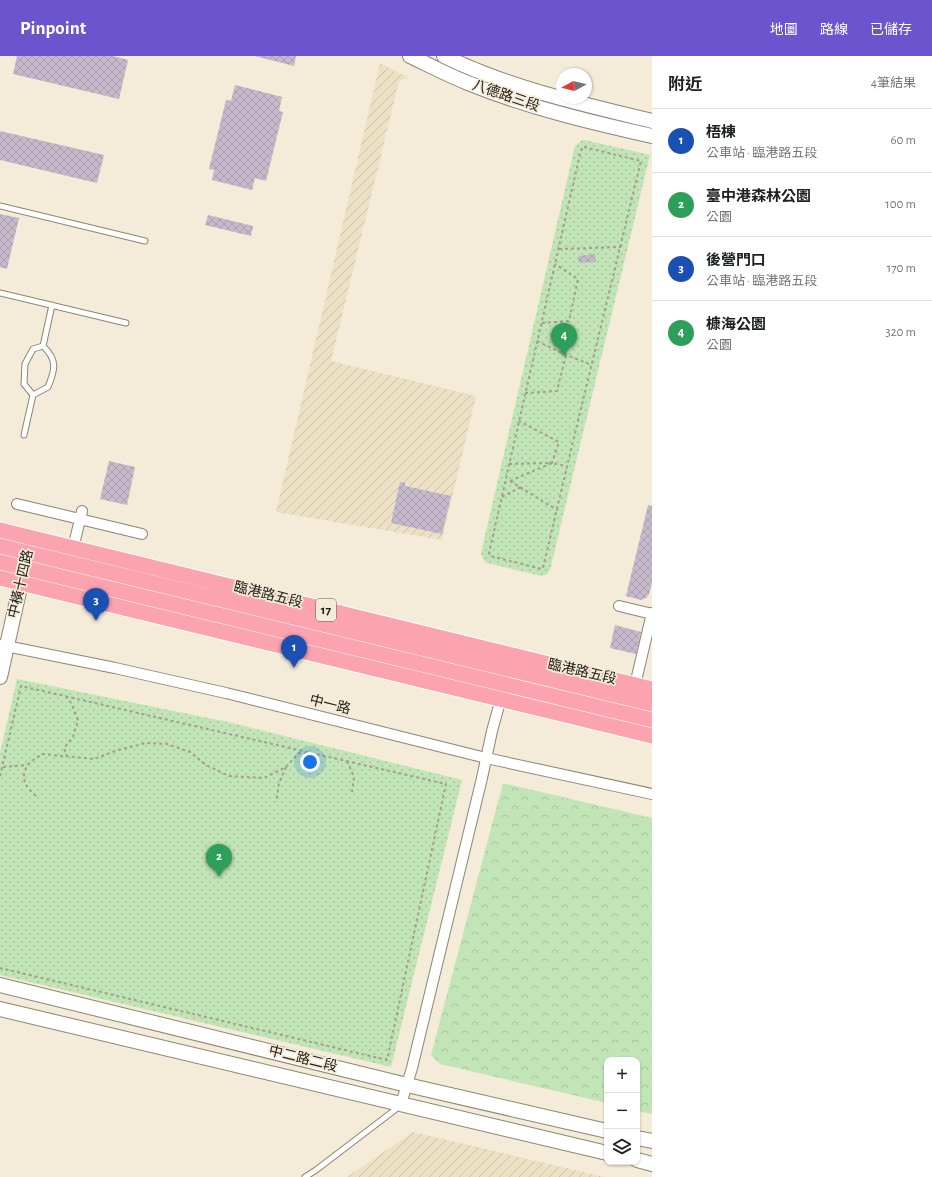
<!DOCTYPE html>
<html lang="zh-TW">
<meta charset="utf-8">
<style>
:root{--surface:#fff;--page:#f6f6f6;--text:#202124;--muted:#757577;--line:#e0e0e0;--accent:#6c54ce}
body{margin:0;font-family:"Alegreya Sans","Noto Sans TC",sans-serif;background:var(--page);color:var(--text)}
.controls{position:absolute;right:12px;bottom:12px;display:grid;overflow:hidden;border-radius:8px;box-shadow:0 1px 3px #0004}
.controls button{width:36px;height:36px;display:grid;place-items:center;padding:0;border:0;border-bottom:1px solid var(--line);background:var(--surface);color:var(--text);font:20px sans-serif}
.compass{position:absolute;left:556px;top:12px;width:36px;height:36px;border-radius:50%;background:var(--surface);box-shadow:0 1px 3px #0004;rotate:262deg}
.you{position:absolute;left:310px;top:706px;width:14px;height:14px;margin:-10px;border:3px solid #fff;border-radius:50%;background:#1a73e8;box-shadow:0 0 0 6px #1a73e833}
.badge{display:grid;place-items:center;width:26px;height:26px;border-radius:50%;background:var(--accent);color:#fff;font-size:13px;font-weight:700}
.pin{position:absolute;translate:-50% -33px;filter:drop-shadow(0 1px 2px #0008)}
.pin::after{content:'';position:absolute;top:21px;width:14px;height:12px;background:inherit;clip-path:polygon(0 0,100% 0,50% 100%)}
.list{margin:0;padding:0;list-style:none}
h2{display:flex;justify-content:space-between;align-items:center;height:52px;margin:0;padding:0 16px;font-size:17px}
h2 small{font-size:13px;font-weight:400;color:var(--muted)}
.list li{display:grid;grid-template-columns:26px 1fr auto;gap:12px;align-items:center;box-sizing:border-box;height:64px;padding:0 16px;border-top:1px solid var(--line)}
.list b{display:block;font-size:15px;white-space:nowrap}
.list p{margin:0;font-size:13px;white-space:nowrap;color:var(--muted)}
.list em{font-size:13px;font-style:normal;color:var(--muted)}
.icon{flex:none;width:22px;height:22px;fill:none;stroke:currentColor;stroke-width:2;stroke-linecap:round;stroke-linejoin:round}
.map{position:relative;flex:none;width:652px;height:1121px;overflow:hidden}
header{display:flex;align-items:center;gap:24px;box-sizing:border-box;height:56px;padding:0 20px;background:var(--accent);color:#fff}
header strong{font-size:19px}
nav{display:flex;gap:22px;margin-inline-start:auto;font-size:14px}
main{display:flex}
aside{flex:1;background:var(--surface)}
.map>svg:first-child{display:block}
</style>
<header>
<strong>Pinpoint</strong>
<nav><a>地圖</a><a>路線</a><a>已儲存</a></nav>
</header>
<main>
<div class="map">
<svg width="652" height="1121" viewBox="0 0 652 1121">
<defs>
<pattern id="industrial-furrows" width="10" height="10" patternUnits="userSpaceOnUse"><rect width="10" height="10" fill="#ece0c5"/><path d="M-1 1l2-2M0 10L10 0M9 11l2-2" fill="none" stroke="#cac0a9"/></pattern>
<pattern id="forest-crowns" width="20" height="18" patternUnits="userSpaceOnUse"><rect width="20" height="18" fill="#c2e5b7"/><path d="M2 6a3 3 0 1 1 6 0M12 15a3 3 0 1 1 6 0" fill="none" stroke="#a6c49d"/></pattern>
<pattern id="park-dots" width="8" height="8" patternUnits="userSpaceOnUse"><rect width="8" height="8" fill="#c2e5b7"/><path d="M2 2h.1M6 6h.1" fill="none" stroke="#a6c49d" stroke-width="1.8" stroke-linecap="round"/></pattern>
<pattern id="building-cross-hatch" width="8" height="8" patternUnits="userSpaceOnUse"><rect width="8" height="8" fill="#c5b9cb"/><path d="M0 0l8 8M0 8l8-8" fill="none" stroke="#a99fae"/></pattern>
</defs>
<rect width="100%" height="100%" fill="#f4ebd8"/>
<path fill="url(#industrial-furrows)" d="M380,7L409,22L399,25L331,305L476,340L442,484L276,456Z
M413,1076L604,1121H347Z"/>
<path fill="url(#forest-crowns)" d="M503,727L652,762V1058L637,1055V1004H607V1047L440,1008L431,999Z"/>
<path fill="url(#park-dots)" d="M582,84H585L650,99L550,514L547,518L541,520L487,507L483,503L481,497L575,90Z
M17,623L228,666L462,724L391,1011L0,919V697Z"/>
<path fill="url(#building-cross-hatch)" d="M17,0H113L128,4L119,43L13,18Z
M255,0H296L294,10Z
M235,29L282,41L279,55L283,56L266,125L255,122L252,134L212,124L214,114L209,113L226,44L231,45Z
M0,75L104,99L97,127L0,104Z
M0,158L19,162L7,213L0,211Z
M208,159L253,170L251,180L205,169Z
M595,198L596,206L579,207L578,200Z
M109,405L135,411L127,449L100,443Z
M400,426L405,427V430L451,440L442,478L391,467Z
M648,449L652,450V527L649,538L646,542L641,544L626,540Z
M615,569L641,576L636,598L610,592Z"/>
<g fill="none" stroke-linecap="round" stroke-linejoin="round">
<defs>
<path id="lane" d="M0,150L145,185
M0,237L126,267
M43,290L52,249
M33,339L24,328L25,308L33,293L43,290
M24,379L33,339L48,331C55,314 58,304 43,290
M305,1121L316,1114L400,1050"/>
<path id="street" d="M17,448L142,478
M68,513L82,455
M619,550L652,558
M1,589L115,612L226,637L486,702L652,738
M635,629L652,557
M401,1048L412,1012L482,722L492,675L502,639"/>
<path id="secondary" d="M410,0C429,9 448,19 468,27C527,51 590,66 652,80
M444,0C509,32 582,48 652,65
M0,621L27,500
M0,929L407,1029L607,1075
M0,953L607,1097
M637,1082L652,1085
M637,1104L652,1108"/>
<path id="primary" d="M0,474L652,633
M0,490L652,648
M0,506L652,664
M0,522L652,680"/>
</defs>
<use href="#lane" stroke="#8d8574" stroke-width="7"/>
<use href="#street" stroke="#8d8574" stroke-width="12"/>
<use href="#secondary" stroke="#8d8574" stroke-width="16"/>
<use href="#primary" stroke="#fff" stroke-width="17"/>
<path stroke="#a49e8f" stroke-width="2" stroke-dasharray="3 3" stroke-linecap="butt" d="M584,91L641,105L569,402L543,512L542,513L490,500L489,497L581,94Z
M559,193L621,191
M542,267L569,265L578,223L555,208
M537,285L566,299L592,309
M525,337L557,335L566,299
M509,408L552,407L559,386L519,365
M510,425L552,407L567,410
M510,425L557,454
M502,441L521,431
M66,640L71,647L78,664L73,681L64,692L67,701
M347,705L354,721L352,736
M3,711L27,709
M286,711L299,697L313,698
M0,720L21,630L446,728L387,1004L0,912
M36,740C26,732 20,722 27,710C30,705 38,701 42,698L94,703L118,694L146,687L167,688L190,696L206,709L229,720L264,722L286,711L279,727L276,746"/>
<use href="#lane" stroke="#fff" stroke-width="5"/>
<use href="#street" stroke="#fff" stroke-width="10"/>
<use href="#secondary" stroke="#fff" stroke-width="14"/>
<use href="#primary" stroke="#fba3af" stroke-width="15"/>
</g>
<g text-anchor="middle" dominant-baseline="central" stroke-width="3.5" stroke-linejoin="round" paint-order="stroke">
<rect fill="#f4ebd8" stroke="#625d52" stroke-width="1" x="316" y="543" width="20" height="22" rx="3"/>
<g font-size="13" font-weight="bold" fill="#232019">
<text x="326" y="554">17</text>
</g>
<g font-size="14" fill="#232019" stroke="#f4ebd8">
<text transform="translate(506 40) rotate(19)">八德路三段</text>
<text transform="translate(21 528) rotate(-77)">中橫十四路</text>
<text transform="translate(268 539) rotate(14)">臨港路五段</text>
<text transform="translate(582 616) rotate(13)">臨港路五段</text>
<text transform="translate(330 649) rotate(14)">中一路</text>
<text transform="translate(303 1003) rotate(14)">中二路二段</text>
</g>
</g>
</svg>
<div class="controls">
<button>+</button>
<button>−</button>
<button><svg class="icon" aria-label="layers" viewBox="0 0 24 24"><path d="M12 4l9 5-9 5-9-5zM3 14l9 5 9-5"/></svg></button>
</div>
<svg class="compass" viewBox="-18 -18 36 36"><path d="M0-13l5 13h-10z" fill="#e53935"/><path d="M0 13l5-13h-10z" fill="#757577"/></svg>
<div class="you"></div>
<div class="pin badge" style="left:294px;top:612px;background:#1a4fb4">1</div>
<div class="pin badge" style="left:219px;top:821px;background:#2e9e5b">2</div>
<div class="pin badge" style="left:96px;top:565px;background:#1a4fb4">3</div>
<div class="pin badge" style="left:564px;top:300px;background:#2e9e5b">4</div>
</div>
<aside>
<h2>附近<small>4筆結果</small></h2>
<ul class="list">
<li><span class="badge" style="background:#1a4fb4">1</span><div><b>梧棟</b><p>公車站 · 臨港路五段</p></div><em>60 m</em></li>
<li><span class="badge" style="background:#2e9e5b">2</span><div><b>臺中港森林公園</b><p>公園</p></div><em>100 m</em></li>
<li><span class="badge" style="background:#1a4fb4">3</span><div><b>後營門口</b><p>公車站 · 臨港路五段</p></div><em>170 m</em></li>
<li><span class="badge" style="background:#2e9e5b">4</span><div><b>槺海公園</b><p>公園</p></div><em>320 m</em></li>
</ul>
</aside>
</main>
